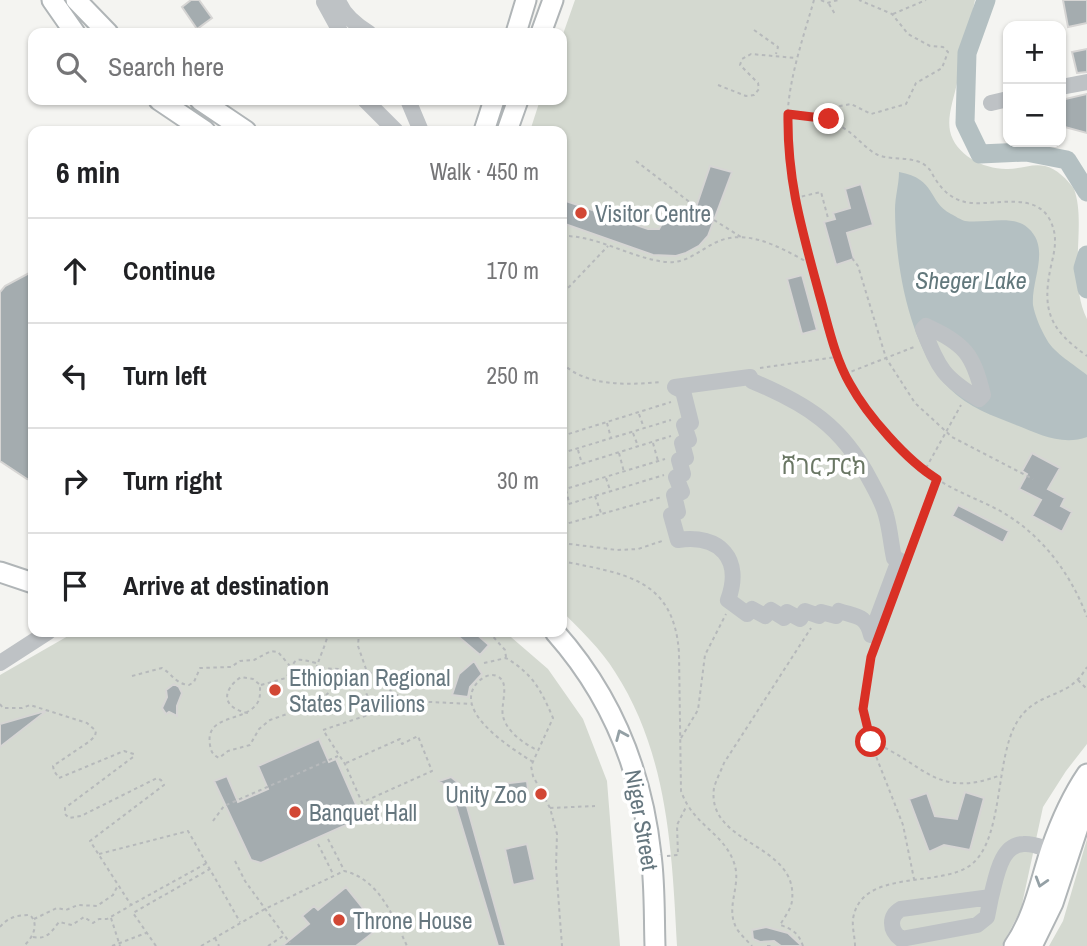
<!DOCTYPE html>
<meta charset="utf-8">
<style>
:root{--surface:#fff;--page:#f6f6f6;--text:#202124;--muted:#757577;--line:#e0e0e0}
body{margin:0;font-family:"Archivo Narrow","Noto Sans Ethiopic",sans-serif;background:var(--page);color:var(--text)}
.controls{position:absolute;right:21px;top:21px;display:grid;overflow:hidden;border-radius:14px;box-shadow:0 2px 5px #0004}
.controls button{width:63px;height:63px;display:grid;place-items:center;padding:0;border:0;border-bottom:2px solid var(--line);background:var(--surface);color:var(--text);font:35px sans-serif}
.stop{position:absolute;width:21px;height:21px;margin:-16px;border:5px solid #d93025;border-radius:50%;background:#fff}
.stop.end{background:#d93025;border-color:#fff;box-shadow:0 2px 7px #0008}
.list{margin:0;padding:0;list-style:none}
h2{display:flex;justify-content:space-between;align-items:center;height:91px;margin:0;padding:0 28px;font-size:30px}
h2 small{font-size:23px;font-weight:400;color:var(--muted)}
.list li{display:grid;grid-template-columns:46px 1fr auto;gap:21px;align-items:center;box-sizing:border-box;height:105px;padding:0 28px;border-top:2px solid var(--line)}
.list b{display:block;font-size:26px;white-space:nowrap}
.list em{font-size:23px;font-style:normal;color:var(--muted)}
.icon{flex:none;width:38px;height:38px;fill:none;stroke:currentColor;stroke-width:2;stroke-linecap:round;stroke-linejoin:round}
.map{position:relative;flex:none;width:1087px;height:946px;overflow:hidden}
.search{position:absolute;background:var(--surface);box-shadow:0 2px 5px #0004;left:28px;top:28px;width:539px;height:77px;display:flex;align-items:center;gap:18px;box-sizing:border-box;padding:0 24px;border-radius:14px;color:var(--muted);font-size:26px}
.panel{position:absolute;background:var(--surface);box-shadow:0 2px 5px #0004;left:28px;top:126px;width:539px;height:511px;border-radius:14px}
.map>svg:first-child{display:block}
</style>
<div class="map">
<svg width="1087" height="946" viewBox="0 0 1087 946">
<rect width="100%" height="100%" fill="#f4f4f1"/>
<path fill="#d4d9d0" d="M575,0H975C969,28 963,56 957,83C954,98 947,116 950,131C955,155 985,170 1008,169C1020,169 1033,163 1045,166C1056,168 1068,180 1074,189C1087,224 1067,279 1087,319V744L1066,771L1043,807L1021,909L1002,946H677C672,851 668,754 615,672C601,649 580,630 562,611V131H530L540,100H562V37Z
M75,632H505L548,669L583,719L607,781L620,946H0V675Z
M1087,839V946H1049L1063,921Z"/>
<path fill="#b4c0c2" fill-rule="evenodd" d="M899,172C937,179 927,201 951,214C955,216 961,220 965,221C984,224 1013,214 1028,228C1051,248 1031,280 1033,305C1035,316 1041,330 1047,340C1054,353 1075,365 1087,375V437C1062,446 1039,434 1016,425C993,416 968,407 950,389C909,348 895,264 895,209C895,197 899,184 899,172ZM926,326L976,367L983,395L940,366Z"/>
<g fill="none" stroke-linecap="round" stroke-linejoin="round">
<path stroke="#b4c0c2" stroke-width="19" d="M986,0L967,53L965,123L980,154L1026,152L1067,160L1087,192
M1087,255L1083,268L1087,289"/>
</g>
<path fill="#a4acaf" stroke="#d6d5d4" stroke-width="2" d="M191,0H199L212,18L197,29L182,7Z
M1063,0H1087V23L1068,27Z
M1087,49V72L1077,73L1072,52Z
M1087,94V133L1061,126V100Z
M710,166L732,172L708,236L699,246L686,253L676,256L653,255L562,223L566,201L648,229H659L663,222L680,216L687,218L695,210Z
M861,184L873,225L847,233L854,259L836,265L824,222L835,219L833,213L850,208L845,189Z
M33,271V480L27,479L0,461V292L5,286Z
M802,275L817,330L802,334L787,279Z
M1032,453L1060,468L1048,489L1065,498L1061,506L1072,512L1062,532L1032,516L1041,500L1019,489L1027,474L1022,471Z
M958,505L1009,531L1003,543L952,516Z
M453,632H474L489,645L480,655Z
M474,661L482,674L470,687L468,697L452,695L459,674Z
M174,684L179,687L182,693L177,706V716L169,712L166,714L162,708L167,697L166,690Z
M45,711V712L0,747V724Z
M319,739L329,762L336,759L362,818L261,863L251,860L214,781L227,776L238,802L268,789L258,766Z
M451,777L461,785L506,946H498L451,790L439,781Z
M527,781L529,799L503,803L501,784Z
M965,792L984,798L970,850L944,845L929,852L909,799L927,793L935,816L957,819Z
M527,844L535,880L513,885L505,849Z
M346,887L379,928L356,946H282L309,924L302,916L314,906L318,910Z
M766,927L788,933L802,946H781L774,941L760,942L753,939L752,930Z"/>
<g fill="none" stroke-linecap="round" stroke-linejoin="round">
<defs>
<path id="major" d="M52,0L75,33
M76,0L108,33
M516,33L526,0
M541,33L553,0
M159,100L205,131
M200,100L246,131
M484,131L494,100
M507,131L518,100
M0,572L33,583
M555,632C611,695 642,771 651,855C655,885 654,916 655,946
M1014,946C1034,917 1040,882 1051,849C1060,823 1072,796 1087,774
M1032,946L1053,903L1087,800"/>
</defs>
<use href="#major" stroke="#b0b5b7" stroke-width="23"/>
<path stroke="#b6b9bb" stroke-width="2" stroke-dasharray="3.5 3.5" stroke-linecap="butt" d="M814,0C804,35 791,72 788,108C784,171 802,230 818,290C827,322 834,356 850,385C870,419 901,450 932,475C952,491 979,499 1002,512C1042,535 1071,574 1087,617
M821,0L827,3L838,0
M829,4L836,16
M893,14L926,0
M754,30L778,47L776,54
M718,85L746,96L754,95L759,89L758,83L740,65L742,59L751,54L796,58
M789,114C814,115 833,118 853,135C860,141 869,151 878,155C893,161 917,155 928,168C931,170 932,174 934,177C943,192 954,201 971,203C996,205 1036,192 1050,220C1058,236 1055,249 1051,266C1041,312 1051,330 1087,356
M830,117L840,106L851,104L871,114L906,104L916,83L942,68L948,52L943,47L930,46L908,34L892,14L859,0
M636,161L696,207
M795,198L821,192L828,218
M714,220L741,237
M562,236C597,235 630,258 666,262C691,264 703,245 725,239C755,231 786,251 811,264
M852,258L858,266L886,358L915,403L952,437L1033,479
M562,291L569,287L608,246
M562,363C586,387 629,385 661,382
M760,368L837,357
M845,374L914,347
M639,414L644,428
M607,423L611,438
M633,433L638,446
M562,436L671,402
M653,443L658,461
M578,450L582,464
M562,453L671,420
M619,453L624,472
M926,468L961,405
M562,470L671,436
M606,478L610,490
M562,490L665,459
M566,490L569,502
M595,496L601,513
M562,506L664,475
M562,525L662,497
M562,543L617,550L638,549L665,540
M910,551L936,481
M562,561C623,574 674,577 679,653L681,791C693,825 721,831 733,860C743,883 726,904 735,925C738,933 746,939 752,946
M328,632C327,644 317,661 317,668L340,669L362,683L367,695L368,714
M359,632L358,646L366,669L393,693L410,701L472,704
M489,632L505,650L506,657
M874,648L865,690L863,709L872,746L903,825L914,879
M484,663L506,658C533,674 541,690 553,718L531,766L533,776L550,808L557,834L556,866L562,946
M132,676L162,668C173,675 176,684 189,685L194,682L200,668L231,667L240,661L254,660L271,651L278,652L290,666
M1078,680L1087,689
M261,685L286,678C297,660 290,656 316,663
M0,704L3,708H22L30,705L87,723L96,731L95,736L90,741L53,766L54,771L59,778L124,751L134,754L133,757L65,808V814L69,818L81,816L157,778L161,780L164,785L90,841L131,905L207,863
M248,713C222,708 221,691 241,677L253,679L260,685C260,693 261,700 255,706C241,722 205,715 210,745C211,752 213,755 219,758L228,751L250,745L259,729L270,720L287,714L305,700L326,695L350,675
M681,738L698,710L705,655L726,614
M872,742C925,763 935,800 1001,775
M533,762C514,750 450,711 478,682C483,677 490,673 497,676C511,682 500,705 503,716C506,731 524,744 537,750
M346,763L400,739L402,744L418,736L432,771L363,802
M550,808L595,806
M213,821L224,806L338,756
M371,823L345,764L323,730L410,701
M328,839L344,870
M318,844L333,874
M99,854L188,831L240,922
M667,856L678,855L677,825L686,807
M235,861L245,881L290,943
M111,918L120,946
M34,919L57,908L66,910L78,905L97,906L113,895L117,887
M0,927C8,917 18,915 30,915C40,925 32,938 24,946
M33,937C47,940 51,932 59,922L72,925L84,917L93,923L99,919H107L130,906
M215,938L219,946
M112,946L146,933
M156,946L133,913L210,869
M201,946L265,909L344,871C379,879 393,916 407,946
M268,946L283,936
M767,946H773
M803,946C799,934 793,929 780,925C784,918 791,909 792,901C799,842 706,846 714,788C716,780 721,771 724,763L811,628
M855,946C855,937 852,928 853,919C861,867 942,889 972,864C1004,837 995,758 1017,722C1034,694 1060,698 1077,680C1081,677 1084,671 1087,667"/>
<path stroke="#bec2c5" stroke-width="16" d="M338,0C343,15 356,25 369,33
M324,2L341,33
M1061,87L1087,82
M365,100L396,131
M408,100L421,131
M991,103L1008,99
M926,326C965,344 973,354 983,395L979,399C942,377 939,368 923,329Z
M750,377L752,381C807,404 842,426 870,480C876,491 883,503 886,515C890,529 891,544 894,558L899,560L871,635C866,615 857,617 839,611L836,616L821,612L819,616L805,611L800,619L787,612L784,618L771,610L765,616L752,609L747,614L728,600C743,559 720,534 678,540L671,515L678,512L674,495L682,492L676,477L683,474L679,460L686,458L682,443L689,440L684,425L691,423L683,391L675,387Z
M0,663L48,632
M991,897L987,917L977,925L901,939C889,930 889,916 901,909L991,897C996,879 1000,844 1024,844C1032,843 1043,848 1051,850"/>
<use href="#major" stroke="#fff" stroke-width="19"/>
</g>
<defs><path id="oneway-chevron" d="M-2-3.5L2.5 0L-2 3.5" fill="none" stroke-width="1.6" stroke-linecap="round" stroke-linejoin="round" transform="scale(1.75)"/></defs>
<g stroke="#94a0a5">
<use href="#oneway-chevron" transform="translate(621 735) rotate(-113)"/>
<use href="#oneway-chevron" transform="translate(1041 882) rotate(107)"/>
</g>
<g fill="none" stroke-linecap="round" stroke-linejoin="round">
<path stroke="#d93025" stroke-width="9" d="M829,119L788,114C787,181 802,230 819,293C828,324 834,356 850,384C867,415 907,461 937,479L871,657L863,709L871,742"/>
</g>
<g fill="#d24734" stroke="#fff" stroke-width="2.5">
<circle cx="581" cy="213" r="7"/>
<circle cx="275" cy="690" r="7"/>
<circle cx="541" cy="794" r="7"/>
<circle cx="295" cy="812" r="7"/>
<circle cx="339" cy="920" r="7"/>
</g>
<g text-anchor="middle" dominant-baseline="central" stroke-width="7" stroke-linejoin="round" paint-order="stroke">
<g font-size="23" fill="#66777f" stroke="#fff" text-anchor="start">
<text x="595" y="213">Visitor Centre</text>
<text x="289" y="677">Ethiopian Regional<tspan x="289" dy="26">States Pavilions</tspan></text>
<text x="527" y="794" text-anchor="end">Unity Zoo</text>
<text x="309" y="812">Banquet Hall</text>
<text x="353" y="920">Throne House</text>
</g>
<g font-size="23" fill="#6a7764" stroke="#fff">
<text x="824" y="465">ሸገር ፓርክ</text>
</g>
<g font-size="23" fill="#66777f" stroke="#fff">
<text transform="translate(642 820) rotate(80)">Niger Street</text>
</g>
<g font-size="24" font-style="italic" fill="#62787c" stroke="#fff">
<text x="971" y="280">Sheger Lake</text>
</g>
</g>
</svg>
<div class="controls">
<button>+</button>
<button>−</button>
</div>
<div class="stop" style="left:871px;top:742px"></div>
<div class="stop end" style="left:829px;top:119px"></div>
<div class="search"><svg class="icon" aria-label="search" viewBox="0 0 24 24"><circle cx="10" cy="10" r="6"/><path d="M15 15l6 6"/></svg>Search here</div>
<section class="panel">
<h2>6 min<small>Walk · 450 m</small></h2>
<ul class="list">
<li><svg class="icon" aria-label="ahead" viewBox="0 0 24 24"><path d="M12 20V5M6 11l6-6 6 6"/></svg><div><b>Continue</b></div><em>170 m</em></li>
<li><svg class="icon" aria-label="left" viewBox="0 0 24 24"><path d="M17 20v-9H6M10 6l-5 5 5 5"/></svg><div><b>Turn left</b></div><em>250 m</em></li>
<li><svg class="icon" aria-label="right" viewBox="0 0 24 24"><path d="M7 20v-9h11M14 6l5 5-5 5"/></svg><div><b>Turn right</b></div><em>30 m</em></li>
<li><svg class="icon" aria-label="arrive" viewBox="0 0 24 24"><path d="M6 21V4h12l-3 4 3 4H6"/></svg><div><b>Arrive at destination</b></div></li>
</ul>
</section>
</div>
